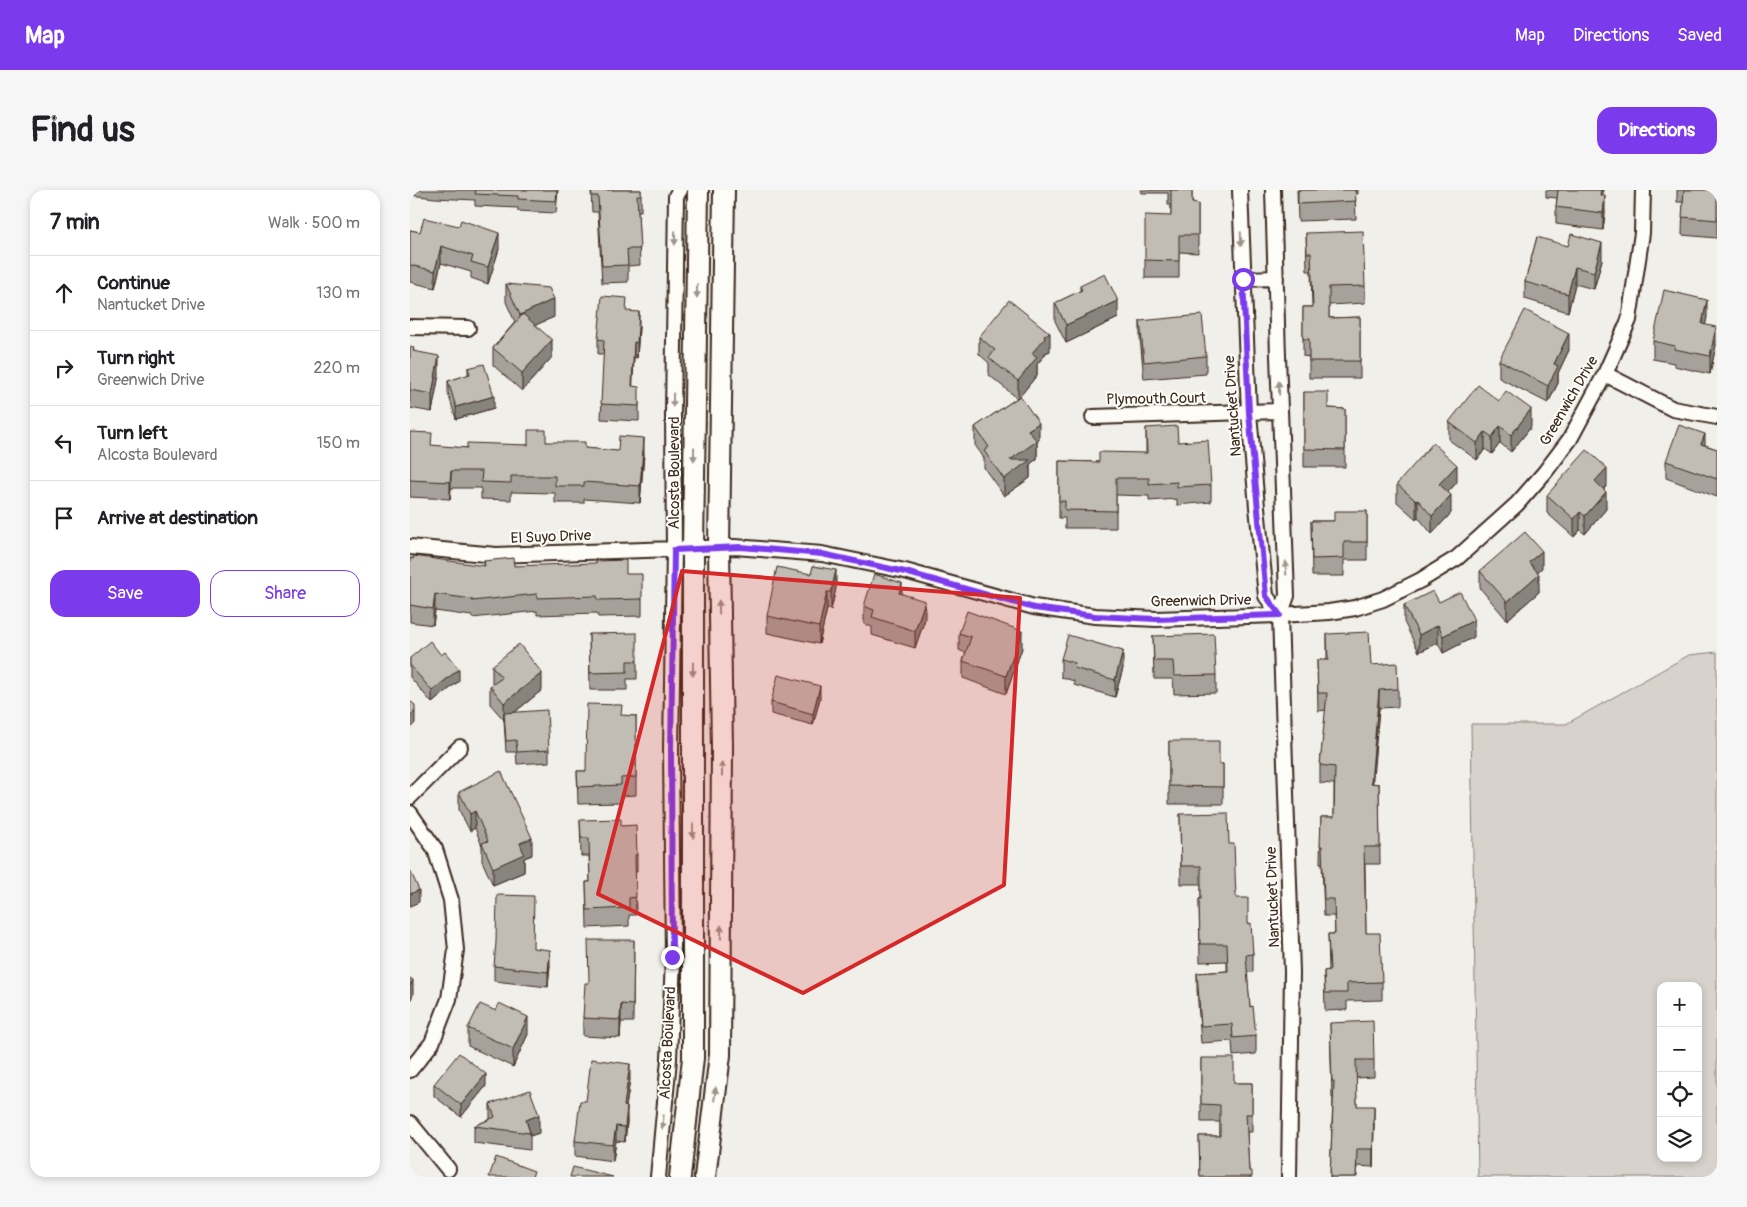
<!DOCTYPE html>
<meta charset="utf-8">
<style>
:root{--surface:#fff;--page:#f6f6f6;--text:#202124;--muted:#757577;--line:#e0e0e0;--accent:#7c3aed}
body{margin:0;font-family:Pangolin,sans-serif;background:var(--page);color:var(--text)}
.controls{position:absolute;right:15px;bottom:15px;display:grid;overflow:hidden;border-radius:10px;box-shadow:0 2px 8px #0003}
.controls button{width:45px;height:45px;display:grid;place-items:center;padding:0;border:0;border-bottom:1px solid var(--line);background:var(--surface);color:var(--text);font:25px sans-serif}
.stop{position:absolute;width:15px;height:15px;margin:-11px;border:4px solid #7c3aed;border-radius:50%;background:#fff}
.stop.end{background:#7c3aed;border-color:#fff;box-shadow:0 1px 5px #0008}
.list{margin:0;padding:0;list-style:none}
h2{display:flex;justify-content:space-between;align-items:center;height:65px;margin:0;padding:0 20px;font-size:21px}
h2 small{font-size:16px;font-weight:400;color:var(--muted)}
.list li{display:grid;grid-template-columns:32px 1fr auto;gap:15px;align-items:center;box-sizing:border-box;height:75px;padding:0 20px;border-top:1px solid var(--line)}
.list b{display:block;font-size:19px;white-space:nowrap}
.list p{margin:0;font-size:16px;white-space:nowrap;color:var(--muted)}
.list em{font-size:16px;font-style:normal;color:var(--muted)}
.actions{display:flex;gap:10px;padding:15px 20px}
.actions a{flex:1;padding:11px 0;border:1px solid var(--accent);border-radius:15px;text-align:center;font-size:18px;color:var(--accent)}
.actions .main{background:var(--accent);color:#fff}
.icon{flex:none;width:28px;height:28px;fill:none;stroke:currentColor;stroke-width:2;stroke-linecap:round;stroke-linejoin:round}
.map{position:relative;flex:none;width:1307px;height:987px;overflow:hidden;border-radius:15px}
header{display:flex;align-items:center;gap:30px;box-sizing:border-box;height:70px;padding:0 25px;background:var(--accent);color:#fff}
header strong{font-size:24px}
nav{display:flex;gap:28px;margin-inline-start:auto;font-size:18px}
.intro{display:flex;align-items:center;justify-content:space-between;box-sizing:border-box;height:120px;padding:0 30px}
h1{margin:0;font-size:35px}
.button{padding:12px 22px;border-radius:15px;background:var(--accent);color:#fff;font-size:18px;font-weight:700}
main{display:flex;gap:30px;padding:0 30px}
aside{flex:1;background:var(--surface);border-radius:15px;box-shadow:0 2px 8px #0003}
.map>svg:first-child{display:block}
</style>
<header>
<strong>Map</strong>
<nav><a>Map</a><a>Directions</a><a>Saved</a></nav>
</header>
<div class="intro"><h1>Find us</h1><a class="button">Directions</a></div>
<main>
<aside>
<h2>7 min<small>Walk · 500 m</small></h2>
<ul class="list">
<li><svg class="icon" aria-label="ahead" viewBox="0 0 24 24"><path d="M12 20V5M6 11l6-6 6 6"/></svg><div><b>Continue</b><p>Nantucket Drive</p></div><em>130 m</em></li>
<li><svg class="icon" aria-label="right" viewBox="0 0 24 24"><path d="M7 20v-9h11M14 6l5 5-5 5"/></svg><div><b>Turn right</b><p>Greenwich Drive</p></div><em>220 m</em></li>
<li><svg class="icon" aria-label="left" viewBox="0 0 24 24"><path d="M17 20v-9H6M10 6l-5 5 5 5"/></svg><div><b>Turn left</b><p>Alcosta Boulevard</p></div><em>150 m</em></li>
<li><svg class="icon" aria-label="arrive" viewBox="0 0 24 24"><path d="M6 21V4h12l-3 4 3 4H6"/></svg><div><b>Arrive at destination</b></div></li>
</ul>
<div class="actions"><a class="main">Save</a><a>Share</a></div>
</aside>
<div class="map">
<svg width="1307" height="987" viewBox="0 0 1307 987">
<rect width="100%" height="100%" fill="#f1efea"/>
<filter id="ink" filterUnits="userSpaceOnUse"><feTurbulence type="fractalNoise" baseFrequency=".02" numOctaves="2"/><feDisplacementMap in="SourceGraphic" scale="10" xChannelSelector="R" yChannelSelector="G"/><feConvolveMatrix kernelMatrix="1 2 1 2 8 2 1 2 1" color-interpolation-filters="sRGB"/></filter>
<g filter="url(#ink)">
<path fill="#d7d2cc" stroke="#897e75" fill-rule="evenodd" d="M1307,462V987H1068L1061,534H1156L1279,465ZM1251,796H1288V968H1251Z"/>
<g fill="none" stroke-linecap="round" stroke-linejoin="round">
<defs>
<path id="minor" d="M830,0L839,223L847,317L856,406L870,425
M863,0L868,166L877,406L870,425L882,782L879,987
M833,89L866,88
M0,137L58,138
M1195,184L1263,219L1307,227
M683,227L870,221
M0,357L86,365L325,357L412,364L495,381L624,417L685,426L746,429L870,425L919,422L945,418L973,409L1011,390L1047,368L1107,314L1135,282L1160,249L1195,184L1219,130L1232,43L1233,0
M0,607L50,557
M0,623L25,659L41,710L46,760L39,809L22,853L0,880
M0,933L38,979
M248,987L259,869L263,767L261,560L264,360L263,225L266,6L270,0"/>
<path id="secondary" d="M270,987L283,868V359L288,0
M295,987L310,865L312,559L309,358L314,0"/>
</defs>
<use href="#minor" stroke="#3b2a1e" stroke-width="18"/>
<use href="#secondary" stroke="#3b2a1e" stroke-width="24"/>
<use href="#minor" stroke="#fdfcf7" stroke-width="14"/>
<use href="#secondary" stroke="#fdfcf7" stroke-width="20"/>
</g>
<path fill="#a6a29b" stroke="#3b2a1e" d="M0,0H148L146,23L108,21V18L65,16V10L25,8L0,5Z
M181,0H231V21H228L230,75L218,76V92L192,93L188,22H182Z
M731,0H782V13L788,14V63L769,62V88H735V70L761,26V15H758V3H731Z
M887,0H948V4H945L946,29L888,31Z
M1136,0H1193V5L1195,23L1193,40L1146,34V17L1147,8L1136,7Z
M1267,0H1307V48L1272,45L1273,12H1267Z
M0,40L89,59L78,94L61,88V82L31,73L25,98L0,92Z
M896,43L955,96V113L919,115V128L950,127V188H899V167L893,166V117H902L901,81H897Z
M1127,47L1192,70L1184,99L1165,94L1158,122L1115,109V92Z
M96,94L144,127L125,135L142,167L112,201L83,175V158L105,132L96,112Z
M670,96L708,128L656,153L645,131V113L670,101Z
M217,121L229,137L227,168L224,167L222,197L229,212V231L191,229L194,164H188V149Z
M1297,127L1295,135L1306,155L1300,184L1264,176V173L1243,169V151Z
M730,131L796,166V184L734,189L730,148Z
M569,147L640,161L635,163V165L627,174V185L610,206L629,250L627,252V269L620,274V288L594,306L574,278V268L565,255V237L607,208L579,185V173L569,164Z
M0,157L29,184L22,222L0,218Z
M1159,160L1148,183V193L1138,213L1089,188V170Z
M58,178L84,218L46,229L38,203V191L58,185Z
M894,202L918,218L935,219V277H894Z
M1039,232L1121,237L1101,262L1090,253L1082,264L1075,259L1067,270L1039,250Z
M736,238L768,252L801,295V312L767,315V309L739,311V306L706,305V338H655V328H649V271L689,272L736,263Z
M0,242L22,256L57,258L118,255L136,252L175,258L234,264L230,313L174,309V313H145V303L101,302V310L71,309V298H41L40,309L0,307Z
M1295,255L1307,259V307L1256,288V271Z
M1047,292L1038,302L1041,323L1022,344L1008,327L1006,329L987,312V294Z
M1197,295L1194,299L1196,319L1175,344L1170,340L1164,347L1137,323V305Z
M957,321V370H934V386H902L901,331H924Z
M0,368L74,376V371L104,376L216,384L232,409V426L188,427L187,423L127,425V421L62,428V426L25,421L23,435L0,432Z
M1132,378L1127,382L1129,402L1097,430L1070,398V381Z
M426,398L421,420L417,419L409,454L357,443V426Z
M492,404L515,429L505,458L462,445V437L454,434V416Z
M1029,412L1064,447L1033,463L1028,453L1009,462L994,432V415Z
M549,443L612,458L596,504L553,488V471L556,463L549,460Z
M179,444L227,471V489H217V500H180Z
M917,444L961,475L988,499V517L969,518L962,593L969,594L970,674H955L956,743L972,792V810L937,811V820L915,821L914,781L919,780L918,744H925L924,726H914L912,673H910L911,627H924V594L910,593V575L916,520L908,521L907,470H917Z
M743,446L806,485V503L764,504L763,489H744Z
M0,468L49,491L22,513L0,487Z
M651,469L713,478L705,507L664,495V491L651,487Z
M82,476L132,500L105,522L139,560V572L107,574L106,562H96L94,530L80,514V496L83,495L82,493Z
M410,508L403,535L361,524V512Z
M212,526H226V605L211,606V613L168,614L167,581H176Z
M759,551L809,574H813V614H759Z
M49,602L122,665L114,668V682L83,695L72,671V656L65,638L60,641L49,620Z
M770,624L819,654L826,708L838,734L843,764V782H837L840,817L846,846V864L823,866L822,851L791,853L787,800V783L817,781V771L790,772L789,709H791V694H771Z
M170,630L211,636L227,665V682H225L226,725H219V736L177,738L176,692H180L179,666H171Z
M224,750L223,832H211L210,848L173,846V828L178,793Z
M124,758L140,775L138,797L84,791V776Z
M920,833L964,870V887L946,888L947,916L964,934L963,977L947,976V987H920L923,908H922Z
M58,838L118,844L103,877L58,856Z
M791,868L824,893H842V942H837L839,981L842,987H790L789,946H810V932H791Z
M220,889L216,917L217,932L215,952L206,951L203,971L165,966V951L176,911Z
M24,894L76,896L51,927L24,906Z
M80,914L129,943L120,946V960L64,953V936L80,929Z"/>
<path fill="#87847e" stroke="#3b2a1e" d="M1191,0H1193L1190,22V5Z
M1195,5V23L1193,40V23Z
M89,43V59L78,94V77Z
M1192,53V70L1184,99V82Z
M31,56V73L25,98V81Z
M1165,77V94L1158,122V104Z
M144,109V127L110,142V125Z
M1297,110V127L1292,152V134Z
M708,111V128L656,153V135Z
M229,122V137L227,168V153Z
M1306,137V155L1300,184V166Z
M640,143V161L635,163V165L627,174V185L608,209V191L622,163L634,146Z
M1159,143V160L1148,183V193L1138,213V196L1144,174Z
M142,150V167L112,201V183Z
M224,152V167L222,211V196Z
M29,166V184L22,222V204Z
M84,206V218L46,229V217Z
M1121,219V237L1101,262V245Z
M629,233V250L627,252V269L620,274V288L594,306V289L600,270L618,240Z
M1090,236V253L1082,264V247Z
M1075,242V259L1067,270V253Z
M1295,244V261L1291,254Z
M234,248V264L230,313V296Z
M1047,275V292L1029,312V294Z
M1197,278V295L1185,309V291Z
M41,281V298L40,309V292Z
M1196,302V319L1175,344V326Z
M1041,305V323L1022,344V326Z
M1008,310V327L1006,329V311Z
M1170,322V340L1164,347V329Z
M1132,361V378L1119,390V372Z
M426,380V398L421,420V402Z
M1129,384V402L1097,430V412Z
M492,393V411L489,403Z
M417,402V419L409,454V437Z
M25,404V421L23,435V419Z
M515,411V429L505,458V441Z
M1064,430V447L1033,463V446Z
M1028,435V453L1009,462V445Z
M612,441V458L596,504V486Z
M713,461V478L705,507V490Z
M49,479V491L22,513V501Z
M132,483V500L95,530L94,523V531V513Z
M410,496V508L403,535V524Z
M969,500V518L961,611V593Z
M5,521V533L0,539V527Z
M65,621V638L60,641V624Z
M122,648V665L114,668V682L83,695V678L110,653Z
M9,700V712L0,716V704Z
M140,760V775L138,797V782Z
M3,790V805L0,811V796Z
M211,814V832L210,848V830Z
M118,827V844L103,877V859Z
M220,874V889L214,932V916Z
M76,884V896L51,927V915Z
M964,916V934L963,977V959Z
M217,917V932L215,952V937Z
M129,925V943L120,946V943L116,930Z
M206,936V951L203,971V955Z"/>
<path fill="#c1bcb4" stroke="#3b2a1e" d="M66,0H147L146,11L108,9V6L65,4Z
M181,0H231V5H227L230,59H217L218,75L192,76L188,6H182Z
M761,0H782V13L788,14V45H769V71L735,70V25L761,26Z
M888,0H945L946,11L888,14Z
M1148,0H1191L1190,5H1195L1193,23L1146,17Z
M1274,0H1307V30L1272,27Z
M14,28L49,36L51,30L89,43L78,77L61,72L63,66L31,56L25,81L0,75V40L10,42Z
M953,41L955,96L919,97V128L950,127V171H899V149H893V117H903L901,63H897L896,43Z
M1161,44L1192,53L1184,82L1165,77L1158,104L1115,92L1127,47L1158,56Z
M695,84L708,111L656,135L645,113L672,100L670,96Z
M96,94L139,98L144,109L110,125Z
M1254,100L1297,110L1292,134L1306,137L1300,166L1264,159L1265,156L1243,151Z
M192,106L217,108L216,121L229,122L227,153L224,152L222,196L229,197V216L191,214L194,150L188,149Z
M599,110L640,143L634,146L635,148L622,163L627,167L608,191L579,168L585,160L569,147Z
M1115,120L1159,143L1144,174L1148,176L1138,196L1089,170Z
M113,124L142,150L112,183L83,158Z
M792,125L796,166L734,172L730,131Z
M0,157L4,158L3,161L29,166L22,204L0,200Z
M74,174L84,206L46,217L38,191L60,184L58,178Z
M1068,195L1089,211L1096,201L1121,219L1101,245L1090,236L1082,247L1075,242L1067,253L1039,232Z
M894,202H918V218L935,219V260L894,259Z
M610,206L629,233L618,240L627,251L600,270H620L594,289L574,261L579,257L565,237Z
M1269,235L1295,244L1291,254L1307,259V289L1256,271Z
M767,236L768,252L798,250L801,295L767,297V292L739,294V288H706V321L655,320V311H649V271L689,272V262L737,263L736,238Z
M118,240H136V252H175V258L208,261L209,246L234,248L230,296L174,292V296H145V286H101V293L71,292L72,281H41L40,292L0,290V242L22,243L21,255L57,258V253L118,255Z
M1023,253L1047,275L1029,294L1041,305L1022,326L1008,310L1006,311L987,294Z
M1177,260L1197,278L1185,291L1196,302L1175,326L1170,322L1164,329L1137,305Z
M924,321H957V352H934V368L902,369L901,331H924Z
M1115,342L1132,361L1119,372L1129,384L1097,412L1070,381Z
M4,366L75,376L74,371L103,368L104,376L186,373V371L216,370V384H232V409L188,410L187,406L127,408V404L62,411V409L25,404L23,419L0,415V368L3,369Z
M403,376L426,380L421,402H417L409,437L357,426L367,377L401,384Z
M464,384L492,393L489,403L515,411L505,441L462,427L464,420L454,416Z
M1023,401L1029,412L1050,402L1064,430L1033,446L1028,435L1009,445L994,415Z
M557,421L612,441L596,486L553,471L561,447L549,443Z
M959,442L961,475L987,473L988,499L969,500L961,593L969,594L970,657H954L956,743H970L972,792L937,793V803H915L914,781L920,780L918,744H925L924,709H914L912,656H910L911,627H924L925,577L910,575L917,503H908L907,470H918L917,444Z
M227,443V471H217V482L180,483L179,444Z
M804,444L806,485L764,486L763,471H744L743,446Z
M658,445L713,461L705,490L664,478L665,473L651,469Z
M20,451L31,465L35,462L49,479L22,501L0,475V468Z
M109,454L132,483L94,513L80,496L92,488L82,476Z
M368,485L410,496L403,524L361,512Z
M0,511L5,515V521L0,527Z
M177,514L212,515L211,525L226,526V587L211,588V595L168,597L167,581H176Z
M137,520L139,560L107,562L106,550L96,551L94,523Z
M759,551H809V574H813V597L759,596Z
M91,581L122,648L110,653L114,664L83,678L72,653L78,651L65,621L60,624L49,602Z
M818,623L819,654H824L826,708H838V734L841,733L843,764L836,765L840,817L843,816L846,846L823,848L822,834L791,836L787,783L818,781L817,754H790L789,709H791V676H771L770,624Z
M211,629V636L226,635L227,665H225L226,707L219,708V718L177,720L176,692H180L179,648H171L170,630Z
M0,680L9,700L0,704Z
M87,705L124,706L123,758L140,760L138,782L84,776L86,752Z
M178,750H224L223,815L211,814L210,830L173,828L175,793H179Z
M0,788L3,790L0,796Z
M89,813L118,827L103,859L58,838L70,814L86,821Z
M963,831L964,870H946L947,916H964L963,959H947L946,987H920L924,891H922L920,833Z
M49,863L76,884L51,915L24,894Z
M791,868H824V893H842V924H836L839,981H842V987H790L789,946H810V915L791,914Z
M181,869L220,874L214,916L217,917L215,937L206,936L203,955L165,951L170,911H176Z
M120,900L129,925L116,930L120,943L64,936L85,927L80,914Z
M86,967L124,981L122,987H79Z
M163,977L203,987H160Z"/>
<defs><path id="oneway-solid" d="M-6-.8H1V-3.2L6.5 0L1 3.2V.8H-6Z" transform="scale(1.25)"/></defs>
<g fill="#9c938a">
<use href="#oneway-solid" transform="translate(265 48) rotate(91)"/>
<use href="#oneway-solid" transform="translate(831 49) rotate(88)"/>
<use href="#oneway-solid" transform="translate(287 101) rotate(91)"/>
<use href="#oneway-solid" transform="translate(869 198) rotate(-92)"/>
<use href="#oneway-solid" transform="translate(263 210) rotate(91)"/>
<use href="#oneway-solid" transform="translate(284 264) rotate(91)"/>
<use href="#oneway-solid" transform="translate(876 378) rotate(-92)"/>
<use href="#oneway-solid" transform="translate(309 417) rotate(-91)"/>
<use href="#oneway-solid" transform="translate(283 479) rotate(90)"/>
<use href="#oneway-solid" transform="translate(312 579) rotate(-90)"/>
<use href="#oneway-solid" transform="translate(283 641) rotate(90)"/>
<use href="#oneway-solid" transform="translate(311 742) rotate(-90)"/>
<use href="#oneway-solid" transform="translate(305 904) rotate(-83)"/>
<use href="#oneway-solid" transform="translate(253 932) rotate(95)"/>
</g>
</g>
<g fill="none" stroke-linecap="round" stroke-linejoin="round" filter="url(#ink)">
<path stroke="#7c3aed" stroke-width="6" d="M262,767L261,560L264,360L331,357L412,364L495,382L624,418L685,426L746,429L870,425L856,406L839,223L833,89"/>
</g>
<path fill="#d62828" fill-opacity="0.2" stroke="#d62828" stroke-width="4" stroke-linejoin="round" d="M272,381L610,408L594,695L393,803L188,704Z"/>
<g text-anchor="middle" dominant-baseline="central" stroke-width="4" stroke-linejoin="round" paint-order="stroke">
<g font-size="15" fill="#3b2a1e" stroke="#fdfcf7">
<text transform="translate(746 209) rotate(-1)">Plymouth Court</text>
<text transform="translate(1159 211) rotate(-60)">Greenwich Drive</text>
<text transform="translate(823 216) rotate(-94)">Nantucket Drive</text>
<text transform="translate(264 283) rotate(-90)">Alcosta Boulevard</text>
<text transform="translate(141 347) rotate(-2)">El Suyo Drive</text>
<text transform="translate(791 411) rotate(-1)">Greenwich Drive</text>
<text transform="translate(863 707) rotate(-92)">Nantucket Drive</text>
<text transform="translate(258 853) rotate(-87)">Alcosta Boulevard</text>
</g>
</g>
</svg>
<div class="controls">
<button>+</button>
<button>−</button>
<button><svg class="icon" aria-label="locate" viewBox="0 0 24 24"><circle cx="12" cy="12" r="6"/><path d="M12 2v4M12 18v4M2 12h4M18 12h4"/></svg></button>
<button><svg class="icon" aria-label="layers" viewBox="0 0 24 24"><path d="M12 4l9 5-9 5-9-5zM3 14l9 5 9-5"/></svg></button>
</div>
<div class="stop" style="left:833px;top:89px"></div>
<div class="stop end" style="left:262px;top:767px"></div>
</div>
</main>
